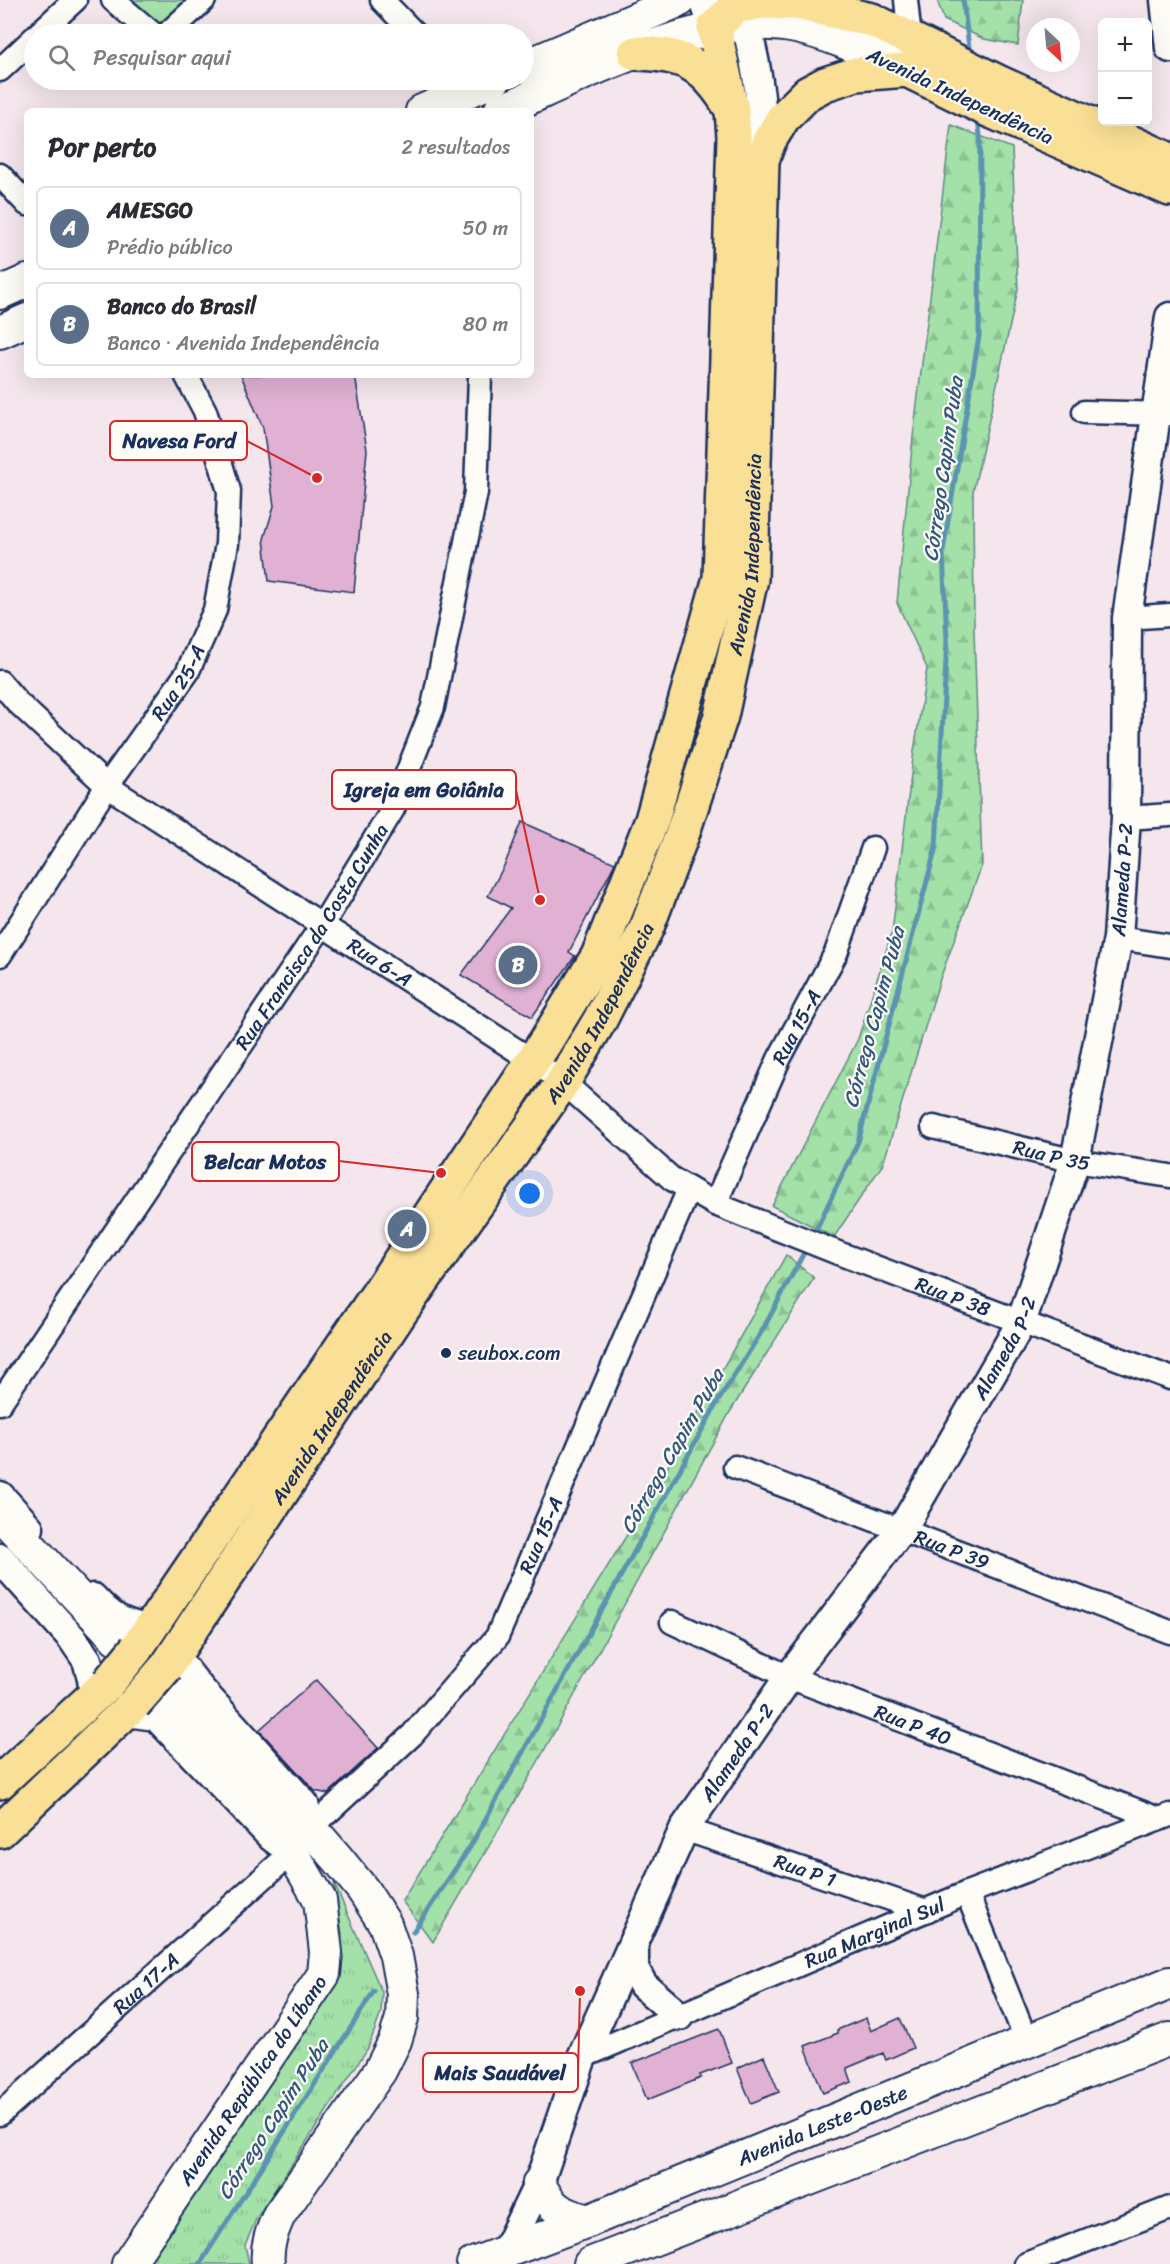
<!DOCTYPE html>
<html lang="pt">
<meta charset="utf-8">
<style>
:root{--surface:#fff;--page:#f2f2f3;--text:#2b2b33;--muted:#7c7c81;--line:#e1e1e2;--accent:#b45309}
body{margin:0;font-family:Sriracha,sans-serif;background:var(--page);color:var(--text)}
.controls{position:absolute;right:18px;top:18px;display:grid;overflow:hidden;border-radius:9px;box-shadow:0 6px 24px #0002}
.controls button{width:54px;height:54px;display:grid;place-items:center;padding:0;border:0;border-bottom:2px solid var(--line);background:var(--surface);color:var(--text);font:30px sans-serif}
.compass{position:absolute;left:1026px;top:18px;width:54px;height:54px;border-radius:50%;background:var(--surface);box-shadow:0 6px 24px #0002;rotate:154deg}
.you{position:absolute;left:530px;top:1194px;width:21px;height:21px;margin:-15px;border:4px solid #fff;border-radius:50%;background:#1a73e8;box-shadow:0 0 0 9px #1a73e833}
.badge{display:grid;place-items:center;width:39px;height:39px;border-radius:50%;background:var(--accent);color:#fff;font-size:20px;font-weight:700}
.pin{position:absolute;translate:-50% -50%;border:3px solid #fff;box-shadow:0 2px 6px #0006}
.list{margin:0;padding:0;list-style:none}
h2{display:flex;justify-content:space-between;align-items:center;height:78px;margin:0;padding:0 24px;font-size:26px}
h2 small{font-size:20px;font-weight:400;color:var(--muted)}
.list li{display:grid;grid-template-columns:39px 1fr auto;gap:18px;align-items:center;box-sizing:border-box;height:84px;margin:0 12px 12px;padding:0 12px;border:2px solid var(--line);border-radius:9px}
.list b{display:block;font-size:22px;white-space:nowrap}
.list p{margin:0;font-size:20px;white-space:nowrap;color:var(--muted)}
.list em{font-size:20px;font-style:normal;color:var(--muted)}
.icon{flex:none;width:33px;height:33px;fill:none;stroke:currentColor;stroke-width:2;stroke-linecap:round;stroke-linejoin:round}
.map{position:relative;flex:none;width:1170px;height:2264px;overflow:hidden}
.search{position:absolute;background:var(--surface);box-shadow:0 6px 24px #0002;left:24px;top:24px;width:510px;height:66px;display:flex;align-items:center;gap:15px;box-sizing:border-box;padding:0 21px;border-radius:33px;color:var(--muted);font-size:22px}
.panel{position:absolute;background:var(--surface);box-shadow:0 6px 24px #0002;left:24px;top:108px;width:510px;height:270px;border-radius:9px}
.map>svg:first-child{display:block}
</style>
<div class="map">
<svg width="1170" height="2264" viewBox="0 0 1170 2264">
<defs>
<pattern id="grass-tufts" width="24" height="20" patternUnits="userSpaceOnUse" patternTransform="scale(1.5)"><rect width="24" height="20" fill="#a3e1a9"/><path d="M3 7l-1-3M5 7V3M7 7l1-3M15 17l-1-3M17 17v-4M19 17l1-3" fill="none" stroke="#8cc194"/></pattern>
<pattern id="forest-firs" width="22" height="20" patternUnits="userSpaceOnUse" patternTransform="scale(1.5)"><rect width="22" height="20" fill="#a3e1a9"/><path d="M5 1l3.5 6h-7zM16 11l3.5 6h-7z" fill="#8cc194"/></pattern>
</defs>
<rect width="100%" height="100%" fill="#f4e6ec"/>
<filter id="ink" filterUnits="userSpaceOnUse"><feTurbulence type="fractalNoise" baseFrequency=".0167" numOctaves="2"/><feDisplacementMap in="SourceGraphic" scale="12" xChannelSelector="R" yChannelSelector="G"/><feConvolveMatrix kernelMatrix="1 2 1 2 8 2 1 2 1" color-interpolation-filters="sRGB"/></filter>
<g filter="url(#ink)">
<path fill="url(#grass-tufts)" stroke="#5f8884" stroke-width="1.5" d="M334,1883L382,1992L381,2013L368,2048L257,2217L245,2245L249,2264H145L337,1977L342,1934Z"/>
<path fill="url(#forest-firs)" stroke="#5f8884" stroke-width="1.5" d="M937,0H1023L1018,45L984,39L944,20Z
M951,125L1012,148L1018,289L973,492L974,631L982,865L940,979L883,1164L834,1237L772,1206L858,1039L892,932L913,758L927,668L897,603L913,437Z
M786,1255L814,1278L730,1412L534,1769L433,1942L402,1901L657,1486Z"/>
<path fill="#a3e1a9" stroke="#5f8884" stroke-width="1.5" d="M123,0H196L163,33Z"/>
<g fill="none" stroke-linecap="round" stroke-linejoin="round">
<path stroke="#5c93b0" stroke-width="5" d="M963,0L970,55
M813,1236L858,1142L936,847L947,641L943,551L979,336L980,136L978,118
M413,1932L470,1847L717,1403L762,1331L807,1247
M200,2264L374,1991"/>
</g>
<path fill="#e0b1d3" stroke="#1b2f5e" stroke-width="1.5" d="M241,375H355L367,450L354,592L269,581L264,539L274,506L263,428Z
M522,822L615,863L569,952L575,956L532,1017L461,975L511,908L488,896L505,864Z
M316,1680L378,1748L328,1794L315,1791L259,1730Z
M866,2018L871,2031L900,2018L913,2048L886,2060L883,2053L847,2068L852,2082L823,2093L805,2046L838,2033L837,2030Z
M719,2029L732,2063L700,2075L701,2078L647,2100L632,2063Z
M764,2056L779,2092L751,2103L737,2068Z"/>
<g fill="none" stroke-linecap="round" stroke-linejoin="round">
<defs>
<g id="minor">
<path d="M113,0L153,34"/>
<path d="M382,0L415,34"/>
<path d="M906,0L910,39"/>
<path d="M38,34L75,0"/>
<path d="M167,34L204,0"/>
<path d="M0,70L34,38"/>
<path d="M0,175L27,204"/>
<path d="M1084,412L1170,414"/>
<path d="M1127,618L1170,615"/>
<path id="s1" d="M0,682L17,702L107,786L533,1061L563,1082L672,1179L715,1204L838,1253L1170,1378"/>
<path d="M1126,818L1170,815"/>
<path d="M1118,938L1170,946"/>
<path id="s2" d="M0,955L107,786L187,673L215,610L227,544L229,491L205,411L186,375"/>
<path id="s3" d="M933,1127L1075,1161L1170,1176"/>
<path id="s4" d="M715,1204L779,1059L836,953L873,848"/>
<path id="s5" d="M0,1403L323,924L393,809L433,707L476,492L480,375"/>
<path id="s6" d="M735,1467L1170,1632"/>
<path id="s7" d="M672,1622L789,1677L1159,1819"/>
<path id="s8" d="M311,1828L412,1735L497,1637L689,1189"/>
<path id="s9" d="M684,1829L926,1911"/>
<path d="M967,1893L1027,2042"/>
<path id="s10" d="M582,2057L967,1893L1170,1815"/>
<path id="s11" d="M0,2114L292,1852"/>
<path d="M1026,2264L1170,2208"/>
</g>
<g id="tertiary">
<path d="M704,0L714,28"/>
<path d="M1165,0L1170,48"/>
<path d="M739,3C755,51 765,107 762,158"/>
<path d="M0,1496L29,1528"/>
<path d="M0,1558L72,1638L87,1660L92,1678L94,1695"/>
<path d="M93,1598C111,1618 123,1625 149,1629"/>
<path d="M174,1656L200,1689L304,1804L311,1828"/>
<path d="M126,1712L156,1716L272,1837L292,1852"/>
<path d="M634,1941V1968L643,1985L679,2016"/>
<path id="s12" d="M500,2264L539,2183L582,2057L684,1829L789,1677L902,1529L1021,1323L1075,1161L1118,938L1126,818L1127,618L1170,317"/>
</g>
<g id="secondary">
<path d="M524,67L680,0"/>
<path d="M422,111L494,80"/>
<path d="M500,111C581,76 707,8 796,27C834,35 871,54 907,70"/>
<path d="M0,293L27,281"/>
<path d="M0,332L27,320"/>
<path d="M0,1514L116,1638"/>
<path d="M176,1699L267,1796L292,1817L311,1828L337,1858L363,1890L385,1924L396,1956L403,1994L402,2018L395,2041L380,2071L279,2215C272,2231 266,2246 268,2264"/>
<path d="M539,2183C551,2209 560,2213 588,2221"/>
<path id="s13" d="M128,2264L324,1974L326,1952L320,1900L292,1852L286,1834L270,1802"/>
<path id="s14" d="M473,2264L588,2221L1170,1983"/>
<path d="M590,2264L1170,2039"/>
</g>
<g id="primary">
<path d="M635,53C683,54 703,63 729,105"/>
<path d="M136,1649L377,1295L546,1041L598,956L652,820L720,578L734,137L732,110L714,28L735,7L761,2L796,3L872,20L998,82L1170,160"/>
<path id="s15" d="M167,1666L402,1310L563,1082L600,1020L647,927L683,832L721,716L751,579L762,160L769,141L783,118L808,93L825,84L856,74L907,70L984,108L1170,189"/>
<path d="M0,1782L108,1683"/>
<path d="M0,1831L134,1704"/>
</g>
</defs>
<use href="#minor" stroke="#1b2f5e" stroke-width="27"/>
<use href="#tertiary" stroke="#1b2f5e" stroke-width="33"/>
<use href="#secondary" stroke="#1b2f5e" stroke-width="36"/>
<use href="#primary" stroke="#1b2f5e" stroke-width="38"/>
<use href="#minor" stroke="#fdfcf7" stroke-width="22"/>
<use href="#tertiary" stroke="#fdfcf7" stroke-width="28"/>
<use href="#secondary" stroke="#fdfcf7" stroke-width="32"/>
<use href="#primary" stroke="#fadf96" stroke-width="33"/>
<defs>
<path id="primary-bridge" d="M108,1683L136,1649
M134,1704L167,1666"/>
</defs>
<use href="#primary-bridge" stroke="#1b2f5e" stroke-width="38" stroke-linecap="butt"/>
<use href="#primary-bridge" stroke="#fadf96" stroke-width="33"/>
</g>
</g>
<circle fill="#1b2f5e" stroke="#fdfcf7" stroke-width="2" cx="446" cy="1353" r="6"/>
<g text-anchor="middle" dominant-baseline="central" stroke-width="4.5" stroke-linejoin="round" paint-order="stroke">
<g font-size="20" fill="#1b2f5e" stroke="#fdfcf7">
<text transform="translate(960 96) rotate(25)">Avenida Independência</text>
<text stroke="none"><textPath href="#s15" startOffset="1270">Avenida Independência</textPath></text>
<text stroke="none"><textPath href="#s2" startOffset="326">Rua 25-A</textPath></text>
<text stroke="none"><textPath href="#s12" startOffset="1538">Alameda P-2</textPath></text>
<text stroke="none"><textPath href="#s5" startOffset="561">Rua Francisca da Costa Cunha</textPath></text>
<text stroke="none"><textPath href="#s1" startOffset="474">Rua 6-A</textPath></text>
<text stroke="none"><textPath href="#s15" startOffset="784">Avenida Independência</textPath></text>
<text stroke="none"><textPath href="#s4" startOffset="195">Rua 15-A</textPath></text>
<text stroke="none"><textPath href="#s3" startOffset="122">Rua P 35</textPath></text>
<text stroke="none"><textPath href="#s1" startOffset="1144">Rua P 38</textPath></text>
<text stroke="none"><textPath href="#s12" startOffset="1052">Alameda P-2</textPath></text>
<text stroke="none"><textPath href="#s15" startOffset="298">Avenida Independência</textPath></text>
<text stroke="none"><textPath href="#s8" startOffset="378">Rua 15-A</textPath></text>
<text stroke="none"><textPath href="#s6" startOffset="232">Rua P 39</textPath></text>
<text stroke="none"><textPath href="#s7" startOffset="262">Rua P 40</textPath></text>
<text stroke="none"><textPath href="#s12" startOffset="566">Alameda P-2</textPath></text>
<text stroke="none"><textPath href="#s9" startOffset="128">Rua P 1</textPath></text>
<text stroke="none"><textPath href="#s10" startOffset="318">Rua Marginal Sul</textPath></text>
<text stroke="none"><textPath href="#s11" startOffset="196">Rua 17-A</textPath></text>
<text stroke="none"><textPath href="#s13" startOffset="222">Avenida República do Líbano</textPath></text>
<text stroke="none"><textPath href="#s14" startOffset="376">Avenida Leste-Oeste</textPath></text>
</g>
<g font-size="20" fill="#1b2f5e" stroke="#fdfcf7" text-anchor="start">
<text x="458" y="1353">seubox.com</text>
</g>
<g font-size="21" font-style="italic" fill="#365880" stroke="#fdfcf7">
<text transform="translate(943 469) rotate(-82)">Córrego Capim Puba</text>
<text transform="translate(874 1017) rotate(-75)">Córrego Capim Puba</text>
<text transform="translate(672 1451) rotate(-60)">Córrego Capim Puba</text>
<text transform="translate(273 2119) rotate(-57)">Córrego Capim Puba</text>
</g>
</g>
<path fill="none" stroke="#d62828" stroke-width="2" d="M317 478L247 441M540 900L516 790M441 1173L339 1161M580 1991L578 2073"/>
<g fill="#d62828" stroke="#fdfcf7" stroke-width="2">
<circle cx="317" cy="478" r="6"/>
<circle cx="540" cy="900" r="6"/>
<circle cx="441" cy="1173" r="6"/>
<circle cx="580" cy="1991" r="6"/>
</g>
<g fill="#fdfcf7" stroke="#d62828" stroke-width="2">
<rect x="110" y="421" width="137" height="39" rx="6"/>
<rect x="332" y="770" width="184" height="39" rx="6"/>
<rect x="192" y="1142" width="147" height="39" rx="6"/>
<rect x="423" y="2053" width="155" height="39" rx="6"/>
</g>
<g font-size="21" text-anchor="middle" font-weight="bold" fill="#1b2f5e">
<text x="179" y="448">Navesa Ford</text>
<text x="424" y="797">Igreja em Goiânia</text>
<text x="265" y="1169">Belcar Motos</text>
<text x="500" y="2080">Mais Saudável</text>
</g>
</svg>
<div class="controls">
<button>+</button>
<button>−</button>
</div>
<svg class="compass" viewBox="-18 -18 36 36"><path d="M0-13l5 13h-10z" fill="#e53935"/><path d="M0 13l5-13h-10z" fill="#7c7c81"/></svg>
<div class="you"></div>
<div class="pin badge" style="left:407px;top:1229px;background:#5c6f8a">A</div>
<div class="pin badge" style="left:518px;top:965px;background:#5c6f8a">B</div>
<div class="search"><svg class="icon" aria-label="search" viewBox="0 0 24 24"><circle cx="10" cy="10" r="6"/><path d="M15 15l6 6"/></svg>Pesquisar aqui</div>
<section class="panel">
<h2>Por perto<small>2 resultados</small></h2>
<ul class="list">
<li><span class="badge" style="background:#5c6f8a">A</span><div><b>AMESGO</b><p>Prédio público</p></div><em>50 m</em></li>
<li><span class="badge" style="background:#5c6f8a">B</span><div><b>Banco do Brasil</b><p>Banco · Avenida Independência</p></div><em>80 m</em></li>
</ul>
</section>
</div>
